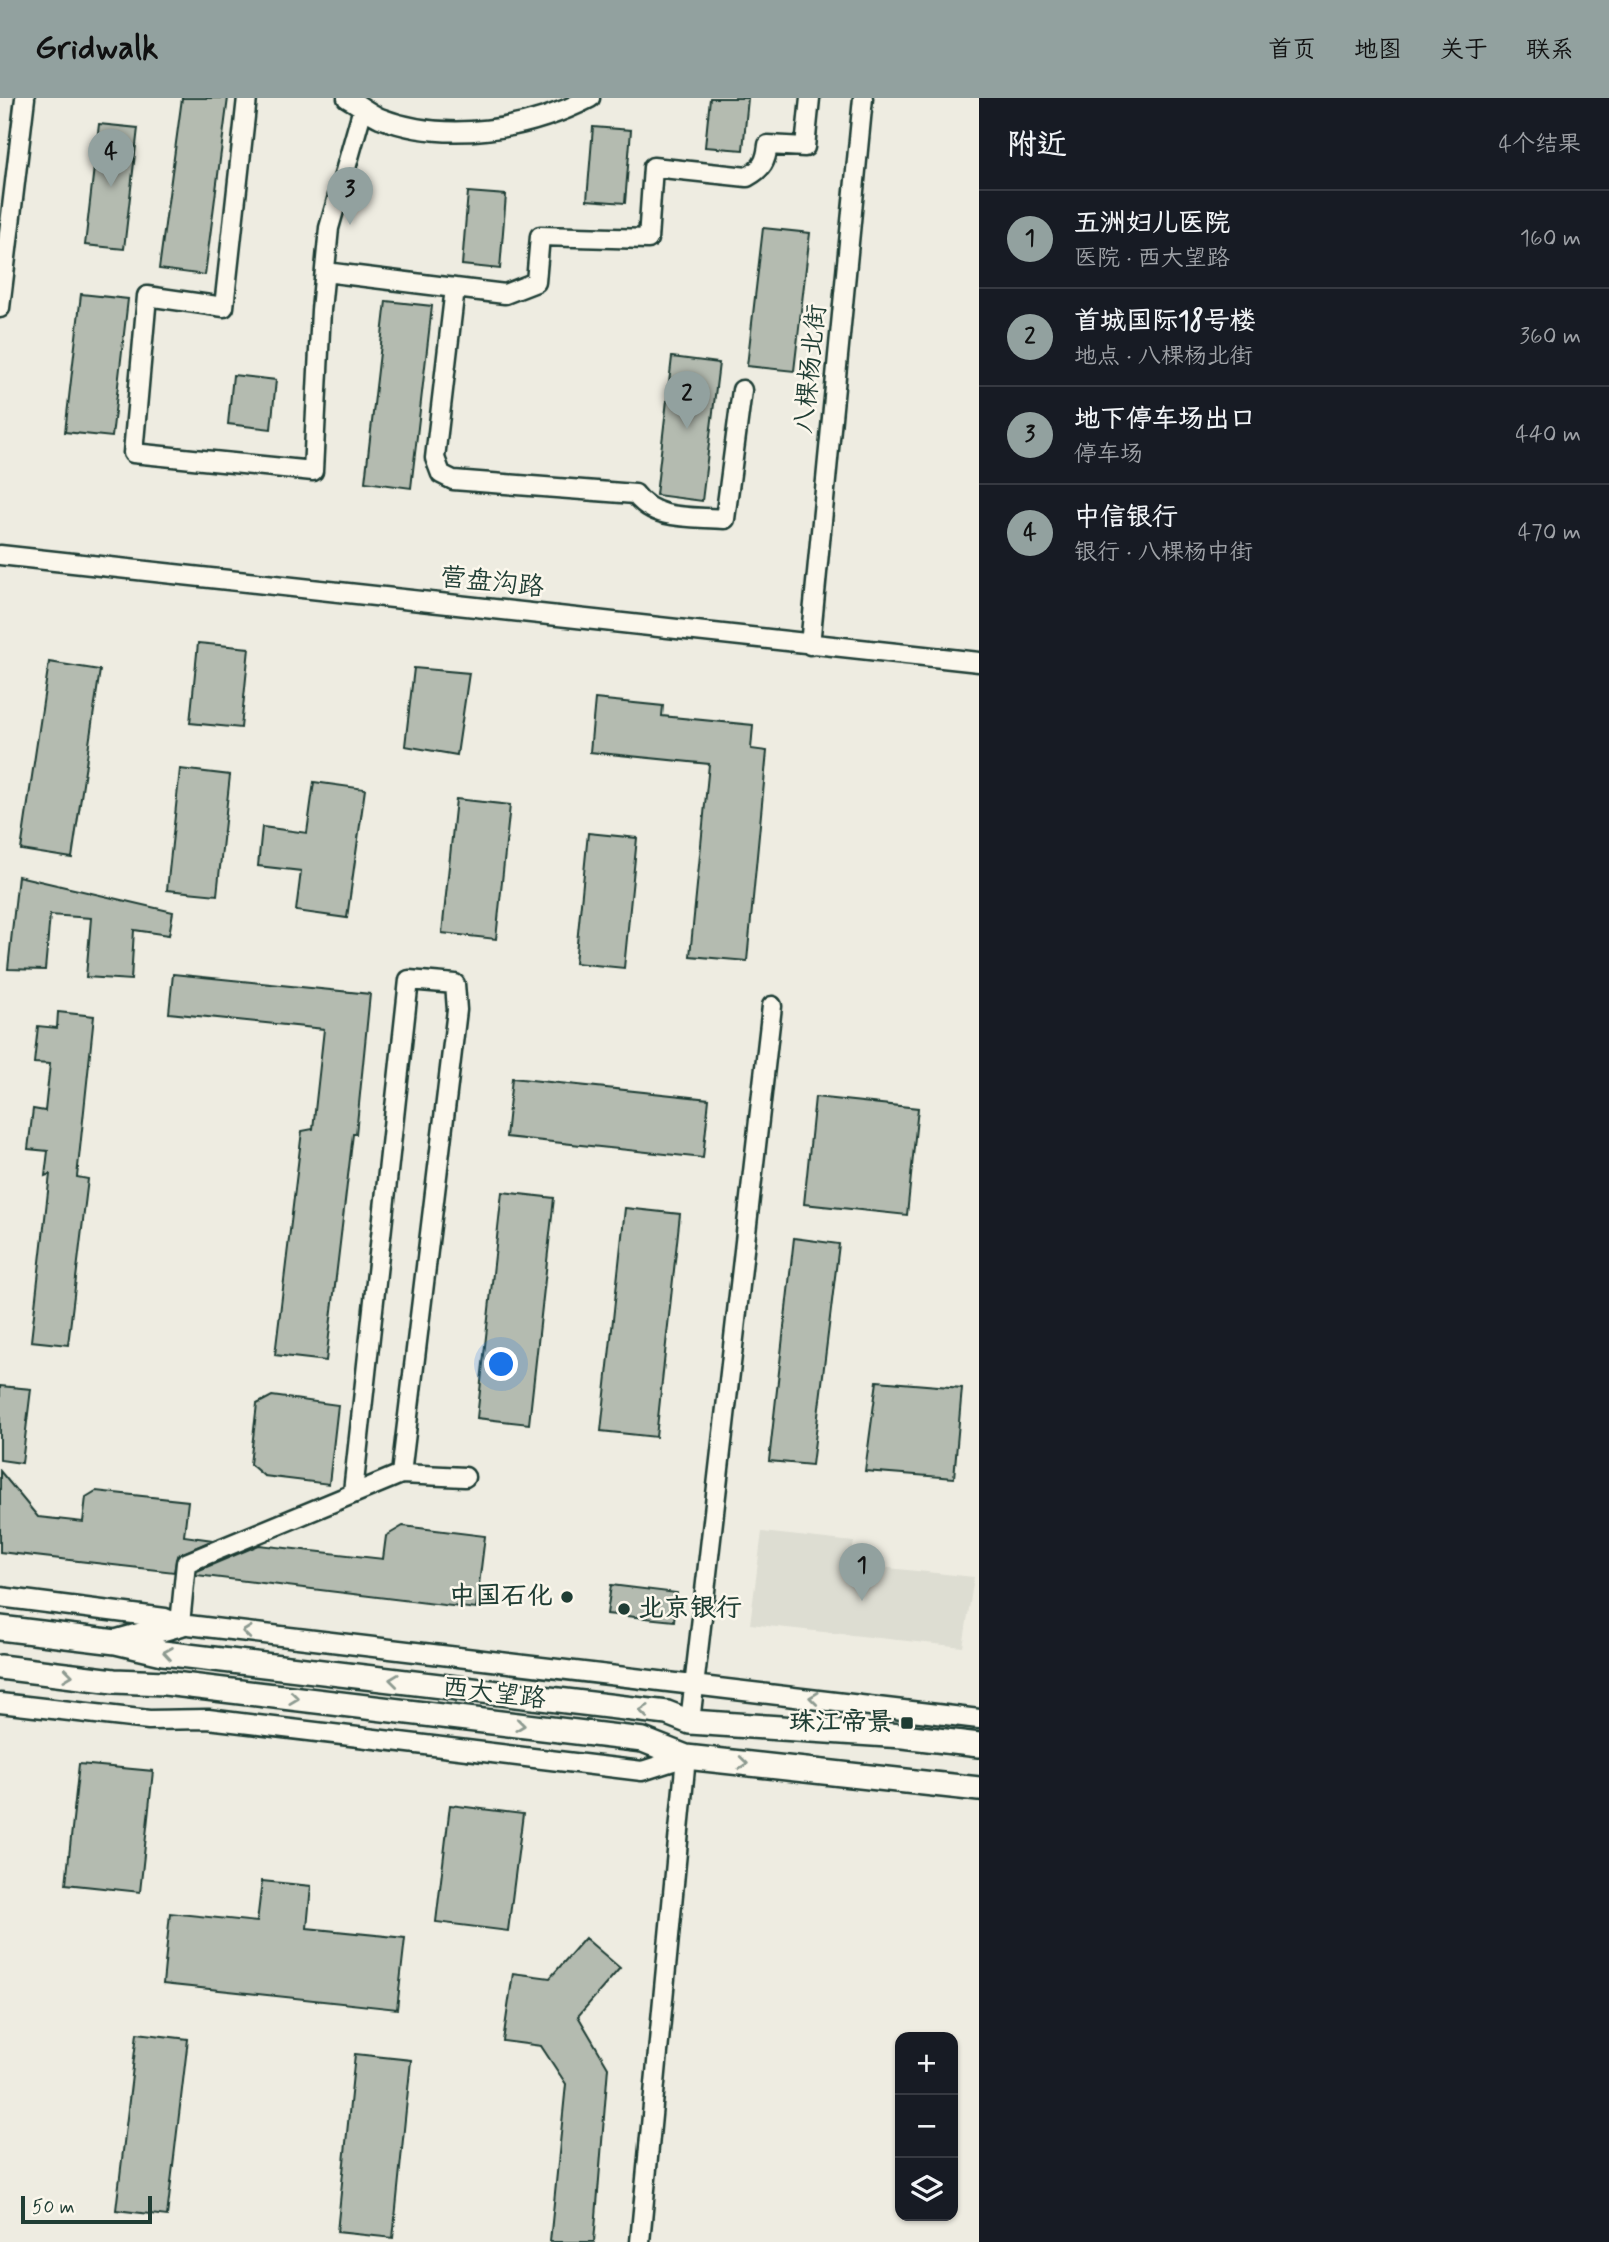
<!DOCTYPE html>
<html lang="zh">
<meta charset="utf-8">
<style>
:root{--surface:#171b24;--page:#242831;--text:#f1f3f6;--muted:#9ea1a6;--line:#363941;--accent:#92a19f}
body{margin:0;font-family:Mynerve,"LXGW WenKai TC",sans-serif;background:var(--page);color:var(--text)}
.controls{position:absolute;right:21px;bottom:21px;display:grid;overflow:hidden;border-radius:14px;box-shadow:0 2px 5px #0004}
.controls button{width:63px;height:63px;display:grid;place-items:center;padding:0;border:0;border-bottom:2px solid var(--line);background:var(--surface);color:var(--text);font:35px sans-serif}
.scale{position:absolute;left:21px;bottom:18px;width:131px;box-sizing:border-box;padding-left:7px;border:4px solid #1f3d34;border-top:0;font-size:19px;line-height:24px;white-space:nowrap;color:#1f3d34;-webkit-text-stroke:5px #fbf7ec;paint-order:stroke}
.you{position:absolute;left:502px;top:1267px;width:24px;height:24px;margin:-18px;border:5px solid #fff;border-radius:50%;background:#1a73e8;box-shadow:0 0 0 10px #1a73e833}
.badge{display:grid;place-items:center;width:46px;height:46px;border-radius:50%;background:var(--accent);color:#111;font-size:23px;font-weight:700}
.pin{position:absolute;translate:-50% -58px;filter:drop-shadow(0 2px 4px #0008)}
.pin::after{content:'';position:absolute;top:37px;width:24px;height:21px;background:inherit;clip-path:polygon(0 0,100% 0,50% 100%)}
.list{margin:0;padding:0;list-style:none}
h2{display:flex;justify-content:space-between;align-items:center;height:91px;margin:0;padding:0 28px;font-size:30px}
h2 small{font-size:23px;font-weight:400;color:var(--muted)}
.list li{display:grid;grid-template-columns:46px 1fr auto;gap:21px;align-items:center;box-sizing:border-box;height:98px;padding:0 28px;border-top:2px solid var(--line)}
.list b{display:block;font-size:26px;white-space:nowrap}
.list p{margin:0;font-size:23px;white-space:nowrap;color:var(--muted)}
.list em{font-size:23px;font-style:normal;color:var(--muted)}
.icon{flex:none;width:38px;height:38px;fill:none;stroke:currentColor;stroke-width:2;stroke-linecap:round;stroke-linejoin:round}
.map{position:relative;flex:none;width:979px;height:2144px;overflow:hidden}
header{display:flex;align-items:center;gap:42px;box-sizing:border-box;height:98px;padding:0 35px;background:var(--accent);color:#111}
header strong{font-size:33px}
nav{display:flex;gap:38px;margin-inline-start:auto;font-size:24px}
main{display:flex}
aside{flex:1;background:var(--surface)}
.map>svg:first-child{display:block}
</style>
<header>
<strong>Gridwalk</strong>
<nav><a>首页</a><a>地图</a><a>关于</a><a>联系</a></nav>
</header>
<main>
<div class="map">
<svg width="979" height="2144" viewBox="0 0 979 2144">
<rect width="100%" height="100%" fill="#eeece1"/>
<filter id="ink" filterUnits="userSpaceOnUse"><feTurbulence type="fractalNoise" baseFrequency=".0143" numOctaves="2"/><feDisplacementMap in="SourceGraphic" scale="14" xChannelSelector="R" yChannelSelector="G"/><feConvolveMatrix kernelMatrix="1 2 1 2 8 2 1 2 1" color-interpolation-filters="sRGB"/></filter>
<g filter="url(#ink)">
<path fill="#ddddd2" d="M762,1434L854,1444L850,1466L974,1479L963,1549L750,1526Z"/>
<path fill="#b4bbb0" stroke="#1f3d34" stroke-width="2" d="M182,0H228L205,177L159,171Z
M710,0H748L743,52L705,49Z
M99,26L138,30L124,151L85,147Z
M593,29L631,32L625,105L587,102Z
M468,94L506,97L500,171L462,167Z
M763,130L810,135L794,273L747,268Z
M81,196L128,201L112,339L65,334Z
M386,203L432,208L411,390L365,384Z
M672,259L719,265L702,403L656,397Z
M233,277L276,282L271,331L228,326Z
M198,545L249,550L241,630L190,625Z
M49,564L100,572L72,760L21,752Z
M414,570L469,575L457,657L405,648Z
M595,601L663,608L662,618L753,627L751,651L767,653L747,863L690,858L709,666L590,654Z
M180,671L230,677L217,797L167,792Z
M314,684L365,691L347,820L296,813L301,773L258,768L262,729L307,735Z
M456,701L510,707L496,841L442,835Z
M588,735L637,740L624,870L575,865Z
M18,778L173,814L169,837L134,832L131,882L86,879L91,820L50,817L45,872L8,871Z
M173,876L370,896L356,1036H353L326,1263L275,1257L302,1033L313,1031L324,931L169,915Z
M58,914L94,918L77,1079L88,1081L68,1247L31,1243L50,1076L45,1078L48,1053L28,1051L33,1011L45,1013L50,966L34,965L38,928L57,930Z
M512,980L709,1001L703,1060L506,1039Z
M815,999L918,1010L907,1117L804,1106Z
M502,1094L554,1100L529,1326L477,1320Z
M625,1110L680,1116L656,1339L601,1333Z
M794,1140L839,1146L812,1367L769,1363Z
M877,1283L962,1290L954,1380L865,1373Z
M0,1288L31,1291L22,1365L0,1362Z
M272,1298L338,1307L329,1386L264,1378L250,1366L257,1306Z
M0,1373L38,1419L83,1424L86,1399L96,1393L188,1403L184,1438L213,1442L177,1458L174,1474L0,1454Z
M403,1428L485,1438L476,1511L196,1477L197,1473L259,1447L383,1461L386,1438Z
M611,1487L677,1495L674,1523L607,1516Z
M79,1666L153,1673L140,1794L66,1786Z
M450,1707L523,1716L508,1833L436,1824Z
M262,1783L311,1788L307,1830L405,1840L397,1911L163,1886L170,1815L257,1824Z
M585,1840L620,1870L578,1918L608,1969L594,2144H550L566,1986L541,1948L503,1943L513,1875L550,1880Z
M137,1935L188,1941L167,2118L116,2112Z
M355,1956L411,1962L393,2140L337,2134Z"/>
<g fill="none" stroke-linecap="round" stroke-linejoin="round">
<defs>
<path id="minor" d="M247,0L224,209L147,198L133,355L313,373L321,212L329,130L363,10
M347,0C358,6 369,15 380,20C447,46 528,32 590,0
M325,174L455,190L435,360L441,376L453,382L635,396C655,424 694,418 725,421L742,292
M455,190L505,196L536,184L540,138L648,141L653,69L747,79C762,71 766,64 768,47L805,49L810,0
M0,210L25,0
M0,457L979,564
M810,547L863,0
M401,1376L465,1379
M0,1499L165,1520L180,1526L979,1621
M180,1526L186,1465L401,1376L457,912L455,886L409,882L353,1394
M0,1605L149,1622L208,1621L642,1673L686,1659L640,2144
M690,1624L772,908"/>
<path id="major" d="M0,1530L116,1544L163,1555L667,1615L690,1624L903,1638L979,1647
M119,1543L180,1526
M0,1569L114,1583L165,1585L643,1642L686,1659L979,1691"/>
</defs>
<use href="#minor" stroke="#1f3d34" stroke-width="23"/>
<use href="#major" stroke="#1f3d34" stroke-width="28"/>
<use href="#minor" stroke="#fbf7ec" stroke-width="18"/>
<use href="#major" stroke="#fbf7ec" stroke-width="23"/>
</g>
<defs><path id="oneway-chevron" d="M-2-3.5L2.5 0L-2 3.5" fill="none" stroke-width="1.6" stroke-linecap="round" stroke-linejoin="round" transform="scale(1.75)"/></defs>
<g stroke="#8d9a90">
<use href="#oneway-chevron" transform="translate(247 1534) rotate(-174)"/>
<use href="#oneway-chevron" transform="translate(168 1555) rotate(-171)"/>
<use href="#oneway-chevron" transform="translate(68 1577) rotate(7)"/>
<use href="#oneway-chevron" transform="translate(394 1582) rotate(-173)"/>
<use href="#oneway-chevron" transform="translate(294 1600) rotate(7)"/>
<use href="#oneway-chevron" transform="translate(814 1600) rotate(-173)"/>
<use href="#oneway-chevron" transform="translate(644 1613) rotate(-173)"/>
<use href="#oneway-chevron" transform="translate(520 1627) rotate(7)"/>
<use href="#oneway-chevron" transform="translate(743 1665) rotate(6)"/>
</g>
</g>
<g fill="#1f3d34" stroke="#fbf7ec" stroke-width="2.5">
<circle cx="567" cy="1499" r="7"/>
<circle cx="624" cy="1511" r="7"/>
<rect x="900" y="1618" width="14" height="14" rx="3.5"/>
</g>
<g text-anchor="middle" dominant-baseline="central" stroke-width="5" stroke-linejoin="round" paint-order="stroke">
<g font-size="26" fill="#1f3d34" stroke="#fbf7ec">
<text transform="translate(811 271) rotate(-84)">八棵杨北街</text>
<text transform="translate(492 485) rotate(6)">营盘沟路</text>
<text transform="translate(494 1596) rotate(7)">西大望路</text>
</g>
<g font-size="26" font-weight="bold" fill="#1f3d34" stroke="#fbf7ec" text-anchor="end">
<text x="553" y="1499">中国石化</text>
<text x="638" y="1511" text-anchor="start">北京银行</text>
<text x="893" y="1625">珠江帝景</text>
</g>
</g>
</svg>
<div class="controls">
<button>+</button>
<button>−</button>
<button><svg class="icon" aria-label="layers" viewBox="0 0 24 24"><path d="M12 4l9 5-9 5-9-5zM3 14l9 5 9-5"/></svg></button>
</div>
<div class="scale">50 m</div>
<div class="you"></div>
<div class="pin badge" style="left:862px;top:1503px">1</div>
<div class="pin badge" style="left:687px;top:331px">2</div>
<div class="pin badge" style="left:350px;top:127px">3</div>
<div class="pin badge" style="left:111px;top:89px">4</div>
</div>
<aside>
<h2>附近<small>4个结果</small></h2>
<ul class="list">
<li><span class="badge">1</span><div><b>五洲妇儿医院</b><p>医院 · 西大望路</p></div><em>160 m</em></li>
<li><span class="badge">2</span><div><b>首城国际18号楼</b><p>地点 · 八棵杨北街</p></div><em>360 m</em></li>
<li><span class="badge">3</span><div><b>地下停车场出口</b><p>停车场</p></div><em>440 m</em></li>
<li><span class="badge">4</span><div><b>中信银行</b><p>银行 · 八棵杨中街</p></div><em>470 m</em></li>
</ul>
</aside>
</main>
